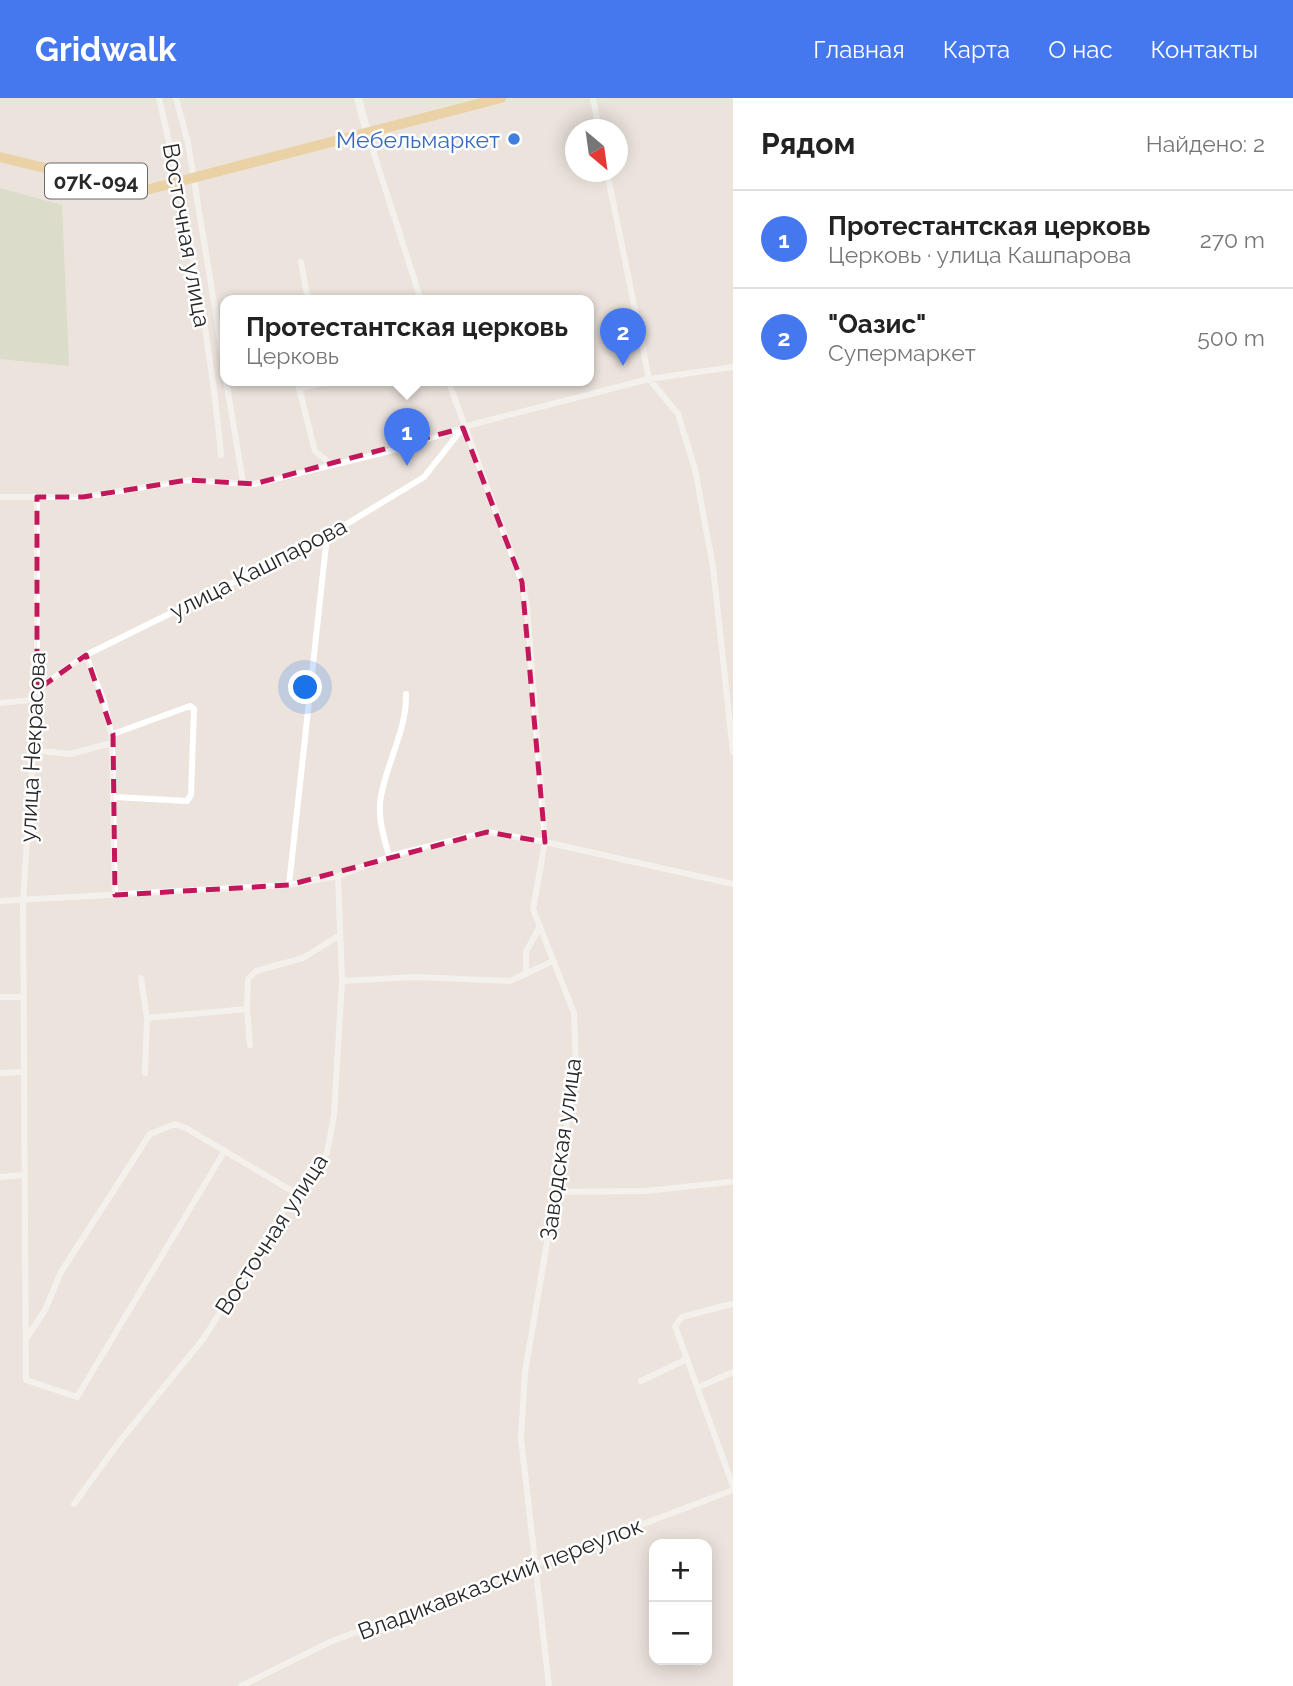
<!DOCTYPE html>
<html lang="ru">
<meta charset="utf-8">
<style>
:root{--surface:#fff;--page:#f2f2f2;--text:#222;--muted:#767676;--line:#e0e0e0;--accent:#4578ee}
body{margin:0;font-family:Raleway,sans-serif;background:var(--page);color:var(--text)}
.controls{position:absolute;right:21px;bottom:21px;display:grid;overflow:hidden;border-radius:14px;box-shadow:0 4px 18px #0003}
.controls button{width:63px;height:63px;display:grid;place-items:center;padding:0;border:0;border-bottom:2px solid var(--line);background:var(--surface);color:var(--text);font:35px sans-serif}
.compass{position:absolute;left:565px;top:21px;width:63px;height:63px;border-radius:50%;background:var(--surface);box-shadow:0 4px 18px #0003;rotate:151deg}
.you{position:absolute;left:306px;top:590px;width:24px;height:24px;margin:-18px;border:5px solid #fff;border-radius:50%;background:#1a73e8;box-shadow:0 0 0 10px #1a73e833}
.badge{display:grid;place-items:center;width:46px;height:46px;border-radius:50%;background:var(--accent);color:#fff;font-size:23px;font-weight:700}
.pin{position:absolute;translate:-50% -58px;filter:drop-shadow(0 2px 4px #0008)}
.pin::after{content:'';position:absolute;top:37px;width:24px;height:21px;background:inherit;clip-path:polygon(0 0,100% 0,50% 100%)}
.popup{position:absolute;left:220px;top:197px;width:374px;height:91px;box-sizing:border-box;display:grid;place-content:center;border-radius:14px;background:var(--surface);filter:drop-shadow(0 2px 5px #0005);font-size:23px;white-space:nowrap;color:var(--muted)}
.popup b{font-size:26px;color:var(--text)}
.popup::after{content:'';position:absolute;left:50%;top:100%;margin-left:-14px;border:14px solid transparent;border-top-color:var(--surface)}
.list{margin:0;padding:0;list-style:none}
h2{display:flex;justify-content:space-between;align-items:center;height:91px;margin:0;padding:0 28px;font-size:30px}
h2 small{font-size:23px;font-weight:400;color:var(--muted)}
.list li{display:grid;grid-template-columns:46px 1fr auto;gap:21px;align-items:center;box-sizing:border-box;height:98px;padding:0 28px;border-top:2px solid var(--line)}
.list b{display:block;font-size:26px;white-space:nowrap}
.list p{margin:0;font-size:23px;white-space:nowrap;color:var(--muted)}
.list em{font-size:23px;font-style:normal;color:var(--muted)}
.map{position:relative;flex:none;width:733px;height:1588px;overflow:hidden}
header{display:flex;align-items:center;gap:42px;box-sizing:border-box;height:98px;padding:0 35px;background:var(--accent);color:#fff}
header strong{font-size:33px}
nav{display:flex;gap:38px;margin-inline-start:auto;font-size:24px}
main{display:flex}
aside{flex:1;background:var(--surface)}
.map>svg:first-child{display:block}
</style>
<header>
<strong>Gridwalk</strong>
<nav><a>Главная</a><a>Карта</a><a>О нас</a><a>Контакты</a></nav>
</header>
<main>
<div class="map">
<svg width="733" height="1588" viewBox="0 0 733 1588">
<rect width="100%" height="100%" fill="#ebe3dc"/>
<path fill="#c7d3b4" d="M0,90L62,107L69,268L0,261Z"/>
<g fill="none" stroke-linecap="round" stroke-linejoin="round">
<path stroke="#fff" stroke-width="6" d="M159,0C186,117 210,237 221,357
M176,0L188,45L225,273
M593,0L599,32
M367,34L421,202
M607,74L649,281L678,316L695,371L713,469L733,654
M301,164L308,202
M226,282L243,384
M324,282V285L299,290L315,353L332,367
M448,282L522,484L527,508L545,744L533,811L574,915L576,972L525,1275L521,1340L549,1588
M0,399H83L188,382L254,386L394,352L474,326L649,281L733,269
M37,399V592L23,803L26,1282L77,1299L224,1054
M86,557L104,604L112,640
M37,592L86,557L327,438L424,379L462,331
M0,605L32,602L37,598
M113,636L190,608L194,611L191,697L187,703L115,699
M33,652L70,656L112,645L115,797
M389,758C384,739 377,719 381,698C387,664 407,631 406,596
M289,787L327,438
M0,803L289,787L338,778L394,757L487,734L545,744L733,786
M526,876V854L540,828
M141,880L147,920L145,975
M342,883L415,879L510,883L553,863
M0,899H24
M247,911L250,947
M147,920L247,911L248,881L256,873L303,860L340,837
M0,975L24,974
M0,1079L23,1077
M555,1094L645,1093L730,1084
M731,1206L682,1219L675,1228L733,1388
M28,1238L45,1212L61,1174L150,1036L175,1026L186,1030L297,1096
M641,1283L687,1261
M699,1289L733,1274
M74,1406L120,1343L204,1240L284,1111L327,1055L334,1017L342,883L338,778
M241,1588L330,1544L733,1392"/>
<path stroke="#fff" stroke-width="8" d="M358,0L367,34"/>
<path stroke="#e8ba64" stroke-width="10" d="M0,59L131,91H150L501,0"/>
</g>
<path d="M0 0H733V1588H0ZM463,330L522,484L545,744L487,734L289,787L115,797L113,636L86,557L37,592V399H83L188,382L254,386Z" fill="#ebe3dc" fill-opacity=".55" fill-rule="evenodd"/>
<path fill="none" stroke="#c2185b" stroke-width="5" stroke-dasharray="14 9" stroke-linejoin="round" d="M463,330L522,484L545,744L487,734L289,787L115,797L113,636L86,557L37,592V399H83L188,382L254,386Z"/>
<circle fill="#3f7fe0" stroke="#fff" stroke-width="2.5" cx="514" cy="41" r="7"/>
<g text-anchor="middle" dominant-baseline="central" stroke-width="5" stroke-linejoin="round" paint-order="stroke">
<rect fill="#fff" stroke="#696969" stroke-width="2" x="45" y="65.5" width="102" height="35" rx="5"/>
<g font-size="21" font-weight="bold" fill="#292929">
<text x="96" y="83">07К-094</text>
</g>
<g font-size="23" fill="#366cbe" stroke="#fff" text-anchor="end">
<text x="500" y="41">Мебельмаркет</text>
</g>
<g font-size="23" fill="#292929" stroke="#fff">
<text transform="translate(187 137) rotate(80)">Восточная улица</text>
<text transform="translate(258 470) rotate(-27)">улица Кашпарова</text>
<text transform="translate(32 649) rotate(-87)">улица Некрасова</text>
<text transform="translate(560 1051) rotate(-82)">Заводская улица</text>
<text transform="translate(271 1136) rotate(-57)">Восточная улица</text>
<text transform="translate(500 1480) rotate(-21)">Владикавказский переулок</text>
</g>
</g>
</svg>
<div class="controls">
<button>+</button>
<button>−</button>
</div>
<svg class="compass" viewBox="-18 -18 36 36"><path d="M0-13l5 13h-10z" fill="#e53935"/><path d="M0 13l5-13h-10z" fill="#767676"/></svg>
<div class="you"></div>
<div class="pin badge" style="left:407px;top:368px">1</div>
<div class="popup"><b>Протестантская церковь</b>Церковь</div>
<div class="pin badge" style="left:623px;top:268px">2</div>
</div>
<aside>
<h2>Рядом<small>Найдено: 2</small></h2>
<ul class="list">
<li><span class="badge">1</span><div><b>Протестантская церковь</b><p>Церковь · улица Кашпарова</p></div><em>270 m</em></li>
<li><span class="badge">2</span><div><b>&quot;Оазис&quot;</b><p>Супермаркет</p></div><em>500 m</em></li>
</ul>
</aside>
</main>
